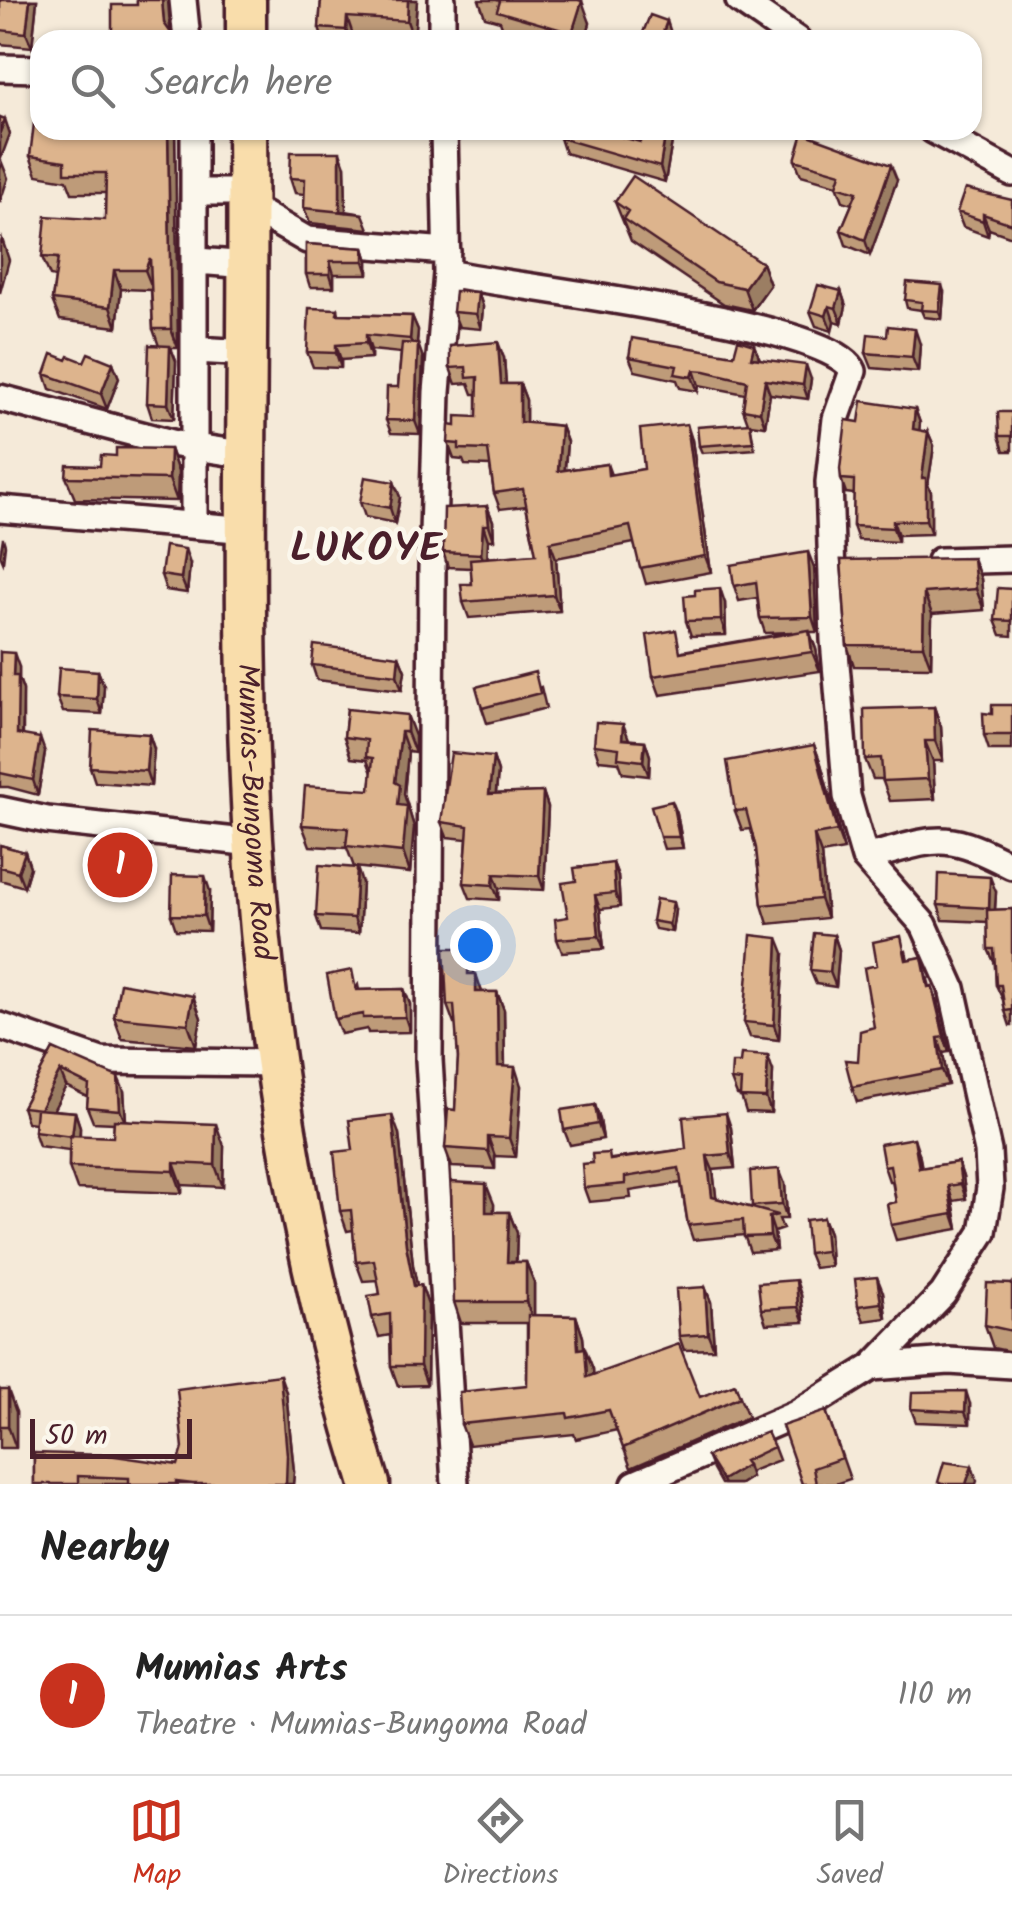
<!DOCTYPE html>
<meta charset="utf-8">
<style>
:root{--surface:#fff;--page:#f2f2f2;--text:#222;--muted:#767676;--line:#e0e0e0;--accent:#c8321e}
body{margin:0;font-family:Kalam,sans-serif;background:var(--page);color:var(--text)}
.scale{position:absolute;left:30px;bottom:25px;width:162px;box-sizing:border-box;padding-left:10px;border:5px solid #4a1f2b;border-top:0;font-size:28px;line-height:35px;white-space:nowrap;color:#4a1f2b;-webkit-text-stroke:8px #fbf7ec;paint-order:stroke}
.you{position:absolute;left:475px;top:945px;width:35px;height:35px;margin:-25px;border:8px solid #fff;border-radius:50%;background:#1a73e8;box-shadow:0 0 0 15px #1a73e833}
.badge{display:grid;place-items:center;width:65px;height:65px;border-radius:50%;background:var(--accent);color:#fff;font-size:32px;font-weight:700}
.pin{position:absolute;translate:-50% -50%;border:5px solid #fff;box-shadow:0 2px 10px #0006}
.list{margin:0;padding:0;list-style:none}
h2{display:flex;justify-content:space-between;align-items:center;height:130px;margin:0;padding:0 40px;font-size:42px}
h2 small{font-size:32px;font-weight:400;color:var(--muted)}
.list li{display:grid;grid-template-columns:65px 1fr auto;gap:30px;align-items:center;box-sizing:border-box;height:160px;padding:0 40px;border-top:2px solid var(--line)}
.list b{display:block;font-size:38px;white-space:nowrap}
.list p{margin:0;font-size:32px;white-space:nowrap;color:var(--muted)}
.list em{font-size:32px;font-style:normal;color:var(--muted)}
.icon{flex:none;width:55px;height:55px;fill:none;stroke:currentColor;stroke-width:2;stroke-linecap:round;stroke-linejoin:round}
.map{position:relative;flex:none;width:1012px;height:1484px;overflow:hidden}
.search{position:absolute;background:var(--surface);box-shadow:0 2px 8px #0004;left:30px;right:30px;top:30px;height:110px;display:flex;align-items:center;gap:25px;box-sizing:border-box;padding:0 35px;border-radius:30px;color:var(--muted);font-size:38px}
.sheet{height:290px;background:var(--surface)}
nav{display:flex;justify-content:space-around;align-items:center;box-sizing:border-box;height:140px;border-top:2px solid var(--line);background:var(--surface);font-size:28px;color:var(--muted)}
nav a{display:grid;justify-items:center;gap:5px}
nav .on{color:var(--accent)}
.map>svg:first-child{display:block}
</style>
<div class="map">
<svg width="1012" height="1484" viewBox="0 0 1012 1484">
<rect width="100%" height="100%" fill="#f5ead9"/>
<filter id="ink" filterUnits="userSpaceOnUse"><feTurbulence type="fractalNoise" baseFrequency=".01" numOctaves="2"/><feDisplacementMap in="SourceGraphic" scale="20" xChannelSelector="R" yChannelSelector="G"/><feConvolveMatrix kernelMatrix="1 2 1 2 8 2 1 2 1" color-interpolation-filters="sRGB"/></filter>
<g filter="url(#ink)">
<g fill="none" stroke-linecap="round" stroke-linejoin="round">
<defs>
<path id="minor" d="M183,0L187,40
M442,0V40
M739,0L797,40
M0,68L40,69
M194,130V525
M444,130L447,273L437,392L432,569L429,1060L455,1484
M933,130L1012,173
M198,192H248
M248,206L307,240L447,251
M197,261L248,265
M447,273C510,287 834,322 853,371L836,419L829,482L834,640L847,796L865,858L924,925L952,988L988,1151L990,1188L983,1232L943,1294L872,1367L796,1414L635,1484
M196,350L248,353
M0,398L176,444L248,455
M0,509L249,530
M940,561L1012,559
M0,810L47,820L253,843
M865,858C939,838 942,830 1012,866
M0,1026L101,1061L277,1063
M872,1367L949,1361L1012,1365"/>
<g id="highway">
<path d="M246,0V40"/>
<path id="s1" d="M247,130C250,366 239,604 253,839C266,1056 305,1277 370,1484"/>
</g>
</defs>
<use href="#minor" stroke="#4a1f2b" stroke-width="32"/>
<use href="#highway" stroke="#4a1f2b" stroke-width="45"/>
<use href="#minor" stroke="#fbf7ec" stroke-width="25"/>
<use href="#highway" stroke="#f9ddab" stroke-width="38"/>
</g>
<path fill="#be9b79" stroke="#4a1f2b" stroke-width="2.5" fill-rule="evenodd" d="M0,0H37L32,47L0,44Z
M137,0H168L170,32L176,40H115L112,33L137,5Z
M321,0H417L414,40L354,38V40H323L319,28Z
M479,0H578L590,23L585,40H528L505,34L500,21L485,17Z
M40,130H175L178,348H171L176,361L174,419L152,418L147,403L159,346L153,329L151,290L121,289L117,327L60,320L52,300L55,277L50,276L42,257L105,220L106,193H72L67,180L37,175L30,156Z
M674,130L665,182L565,153L560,138L640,142Z
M795,160L897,180L870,255L846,245L841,230L852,204L843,201L837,185L801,175Z
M345,166L346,211L363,214L369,229L310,223L304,208L305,194L295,193L290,178Z
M1012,200V237L989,229L988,236L963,227L957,212Z
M615,202L762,263L770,285L752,310L724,304L631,241Z
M306,244L364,248L368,261V274H334V287H310L306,274Z
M841,291L846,306L842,323L834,321L832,331L816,326L810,311Z
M478,292L483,307L481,329L459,327L453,312Z
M944,292L942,319L924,317L921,310L907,308L905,300Z
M338,309L339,314L412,316L418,330L417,344L423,358L420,434L391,433L386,420L398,387L401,353L371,350V358L341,360V368L313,367L307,352Z
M920,344L918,372L872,368L866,353Z
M629,357L760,359L811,379L808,399L770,394L765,426L750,424L755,449L702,453L699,446L748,423L743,409L745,394L699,385L698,391L680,388L677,380L635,371Z
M504,358L506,384H520L526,400V422L561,426L567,442L565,470L607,464L611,475L644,469L692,440L711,572L646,584L634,543L556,558L560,611L469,618L463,602L472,584L471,568L448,567L443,552L487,506L493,521L494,540H488L487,558L536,554L526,506L500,509L494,493L490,466L465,465L463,460L454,459L448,443L456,426L477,417V394H473L469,383L456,384L450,368Z
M84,362L113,363L119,378L107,409L50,389L45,374Z
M915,409L920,423L919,430L928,432L934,446L928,485L931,492V534L898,535V542L858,540L853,526L854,494L846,493L841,479L859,422Z
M1012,412V451H1004L999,436Z
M170,449L178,472L177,501L75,499L66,477L100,466L116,456Z
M394,482L400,497L395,523L365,517L360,502Z
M841,560L981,579L984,610L932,614L931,667L854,666L847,645Z
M190,564L187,593L166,590L161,575Z
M814,567L817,632H809L816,649L820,671L660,695L653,676L683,651L792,632L765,633L760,618L757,598L739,601L734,586Z
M1012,589V636L1001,635L995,620Z
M695,595L725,603L726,635L691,636L686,621Z
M0,652L19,667V679L23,690V735L45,752L38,795L8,787H0Z
M399,656L405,671L402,690L317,680L312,665Z
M98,671L104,686L102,714L63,712L57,697Z
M541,687L546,708L487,723L482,708Z
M1012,705V750H989L984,735L992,714Z
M934,707L941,727L943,761H933L935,799L890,801L882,779H873L865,759Z
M347,709L415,736V753L408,752L404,794L414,827L410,873L354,867L347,848L310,846L302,825L370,790L372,773L367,760L351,758L344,737Z
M149,734L154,749L151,786L95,782L90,767Z
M629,740L645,741L650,756L649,776L623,773L619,762L599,760L594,745Z
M814,745L821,764L844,850L821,854L827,918L768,924L762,905L756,848L751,829L742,830L735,811Z
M493,757L498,772L496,794L543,792L548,807L544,890L499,888V900L470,898L464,883L467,839L447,837L441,822Z
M677,813L683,848L664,849L660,837Z
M0,845L25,852L30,867L24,887L0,880Z
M613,863L618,876L620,907L600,909L604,949L562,952L557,939L568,917L576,881Z
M362,883L359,933L321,931L316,916Z
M210,891L209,931L176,930L171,915Z
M996,892L995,910L1012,909V1026H1010L1005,1011L1003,1000L996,985L995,964L988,949V922L943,920L938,905Z
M675,910L672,932L655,929L652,921Z
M834,935L839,950L836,987L816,984L810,970Z
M468,948L474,966V974L482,992H497L504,1010L505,1067L521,1086L516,1157L495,1156V1169L452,1167L445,1148L455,1110L458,1058L456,1024H454L447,1005Z
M906,951L908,960L922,957L930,987L937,1001L949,1052L943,1053L948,1085L857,1102L852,1087L874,1027L877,965Z
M784,953L779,1040L750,1037L744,1022Z
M358,985L359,990L404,989L410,1004V1032L368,1033L367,1029L341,1034L335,1019Z
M193,996L201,1018L196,1046L122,1039L114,1017Z
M53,1049L124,1091L126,1120L224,1146L223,1187L182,1185V1193L77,1189L69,1167V1150L39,1146L34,1131L35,1123L27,1122L22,1107ZM66,1086L88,1097L87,1107L93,1122L114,1123L113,1137L80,1136V1127L75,1112L53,1110Z
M773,1071L771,1113L746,1112L741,1096L737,1095L731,1080Z
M595,1105L600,1120L603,1139L570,1145L564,1130Z
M731,1128L735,1168L713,1170L716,1198L753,1208L752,1206L785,1184L787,1219H779L783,1229L774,1232L776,1250L750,1252L744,1235L693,1240L688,1225L681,1183L630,1191L631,1198L589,1202L584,1188L612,1159L686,1149Z
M399,1134L413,1265L417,1286L421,1285L428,1305L427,1385L398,1386L391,1366L390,1335L379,1337L372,1317L380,1294L378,1280L363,1281L356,1262L353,1230L347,1231L340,1211L353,1150Z
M919,1153L922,1168L958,1162L963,1177L966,1199L953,1201L958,1229L896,1240L891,1225L896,1202L892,1181H889L884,1166Z
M494,1204V1212H509L517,1233L516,1262H526L534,1282V1315L576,1316L583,1337L584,1348L593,1369V1375L700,1397L735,1384L748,1417L631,1468L617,1430L576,1439L574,1434L469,1445L461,1424L527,1385V1323H461L454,1302Z
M823,1218L829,1233L831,1266L814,1268L808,1253Z
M1012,1284V1352L993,1348L985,1325Z
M705,1287L711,1302L714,1349L684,1350L679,1336Z
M883,1292L886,1318L864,1321L858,1306Z
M801,1295L804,1322L766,1324L761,1309Z
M0,1390L16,1412V1448H0Z
M286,1392L294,1472L293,1484H34V1453L178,1465Z
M970,1404V1424L916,1422L911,1409Z
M826,1411L850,1479L835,1484H802Z
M774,1447L779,1460L749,1472L751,1477L740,1484H721L712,1468L707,1456Z"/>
<path fill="#9b7e63" stroke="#4a1f2b" stroke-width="2.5" d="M30,0H37L32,47L26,33Z
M162,0H168L171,40L164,23Z
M408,0H417L414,40L407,21Z
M582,1L590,23L585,40H575L572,33Z
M347,17L354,38V40H350L346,30Z
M667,21L672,36L671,40H660Z
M5,119L10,134L0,161V132Z
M168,130H175L178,348L171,329Z
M666,130H674L665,182L660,167Z
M340,152L345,166L346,212L340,211Z
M2,163L8,178L0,202V170Z
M891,165L897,180L870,255L865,240Z
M983,214L989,229L988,236L983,221Z
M2,239L9,260L0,293V245Z
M364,248L368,261V274L364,261Z
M150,258L153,290L145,270Z
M330,261L334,274V287L330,274Z
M762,263L770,285L752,310L744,288Z
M114,270L121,289L117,327L110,307Z
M942,285L944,292L942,319L939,311Z
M841,291L846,306L842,323L836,308Z
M478,292L483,307L481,329L476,314Z
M829,306L834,321L832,331L826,316Z
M412,316L418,330L416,354L410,339Z
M915,329L920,344L918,372L912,357Z
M366,335L371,350V358L366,343Z
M498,342L504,358L507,400L501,384Z
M418,344L423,358L420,434L415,421Z
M336,345L341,360V368L336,353Z
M754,345L760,359L751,358Z
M170,346L176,361L174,419L168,404Z
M113,363L119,378L107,409L101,394Z
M806,365L811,379L808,399L803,385Z
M694,370L699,385L698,391L692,377Z
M765,380L770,394L765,426L760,412Z
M520,384L526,400V438L520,422Z
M915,409L920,423L918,443L913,429Z
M687,424L692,440L711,572L705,556Z
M561,426L567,442L563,487L558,471Z
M928,432L934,446L928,485L931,492V534L926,520L922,478Z
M170,449L178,472L177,501L169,479Z
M394,482L400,497L395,523L390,508Z
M487,506L493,521L494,540L489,525Z
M893,521L898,535V542L893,528Z
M483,525L488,540L487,569L481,554Z
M3,538L5,545L3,562L0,555Z
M550,542L556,558L560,611L554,595Z
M185,549L190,564L187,593L181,578Z
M808,552L814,567L817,632L812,617Z
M973,558L981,579L984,610L976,589Z
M720,588L725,603L726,635L721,620Z
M924,593L932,614L931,667L923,646Z
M809,630L816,649L820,671L812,652Z
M14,653L19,667V679L23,690L22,749L17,734L13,676Z
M399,656L405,671L402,690L397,675Z
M98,671L104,686L102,714L97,699Z
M934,707L941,727L943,761L935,741Z
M407,715L415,736V753L407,732Z
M623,724L629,739H622Z
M401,732L408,752L404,794L414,827L410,873L403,852L395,782Z
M149,734L154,749L151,786L146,771Z
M40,738L45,752L38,795L33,780Z
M645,741L650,756L649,776L643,761Z
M925,741L933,761L935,799L928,779Z
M814,745L821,764L844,850L837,831Z
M493,757L498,772L494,809L489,794Z
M543,792L548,807L544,890L539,876Z
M672,801L677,813L683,848L679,837Z
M814,835L821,854L827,918L820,899Z
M25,852L30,867L24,887L18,872Z
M613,863L618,876L620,907L615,893Z
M357,868L362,883L359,933L354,918Z
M494,874L499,888V900L493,885Z
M205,876L210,891L209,931L204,916Z
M990,877L996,892L994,923L989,908Z
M595,895L600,909L604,949L599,936Z
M673,902L675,910L672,932L669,924Z
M834,935L839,950L836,987L830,972Z
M778,938L784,953L779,1040L774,1025Z
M468,948L474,966V993L468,974Z
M476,974L482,992H476Z
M932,986L937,1001L949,1052L944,1037Z
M404,989L410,1004V1032L405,1017Z
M497,992L504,1010L505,1085L498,1066Z
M193,996L201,1018L196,1046L188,1024Z
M938,1038L943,1053L948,1085L942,1070Z
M768,1056L773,1071L771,1113L766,1098Z
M515,1067L521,1086L516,1157L509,1138Z
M60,1071L66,1086L46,1124L40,1109Z
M118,1077L124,1091L126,1124L120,1110Z
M595,1105L600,1120L603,1139L598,1124Z
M75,1112L80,1127L78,1150L72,1136Z
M726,1113L731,1128L735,1168L730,1154Z
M392,1115L399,1134L413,1265L420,1300L421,1285L428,1305L427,1385L420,1366L414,1286L406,1245Z
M216,1124L224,1146L223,1187L215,1165Z
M488,1137L495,1156V1169L488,1151Z
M914,1138L919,1153L924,1183L919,1168Z
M707,1156L713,1170L718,1212L712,1197Z
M958,1162L963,1177L966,1199L961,1184Z
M174,1163L182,1185V1193L174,1171Z
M779,1169L785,1184L787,1219L782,1204Z
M486,1184L494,1204L493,1232L486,1212Z
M948,1186L953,1201L958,1229L953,1214Z
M509,1212L517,1233L515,1283L507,1262Z
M769,1217L774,1232L776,1250L770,1236Z
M823,1218L829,1233L831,1266L826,1251Z
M526,1262L534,1282V1323L526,1302Z
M877,1277L883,1292L886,1318L881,1303Z
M796,1280L801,1295L804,1322L798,1307Z
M705,1287L711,1302L714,1349L708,1334Z
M576,1316L583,1337L586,1369L578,1349Z
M585,1348L593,1369L595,1398L587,1377Z
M280,1375L286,1392L294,1472L293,1484H286Z
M8,1390L16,1412V1448L8,1426Z
M966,1391L970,1404V1424L965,1412Z
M747,1465L751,1477L740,1484H724L722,1480Z
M972,1466L977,1481L976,1484H966Z"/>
<path fill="#ddb48d" stroke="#4a1f2b" stroke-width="2.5" d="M0,0H30L26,33L0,30Z
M137,0H162L164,23L176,40H142L141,33H112V5H137Z
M321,0H408L407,21L347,17L346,30L319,28Z
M497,0H578L582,1L572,33L497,11L500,1Z
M650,15L667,21L660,40H640Z
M35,115H40V130H168L171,329H153L150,258L145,270H114L110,307L52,300L58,258L42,257L46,216L105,220L106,173H65V161L30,156Z
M0,117L5,119L0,132Z
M562,130H596L640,142L642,130H666L660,167L560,138Z
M803,133L891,165L865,240L841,230L857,192L837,186L841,173L795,160Z
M291,152H340V211L363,214L304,208L305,179L290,178Z
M633,176L762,263L744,288L716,282L623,219L628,211L615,202Z
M965,189L1012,200V224L983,214V221L957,212Z
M306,244L364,248V261H330V274H306Z
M907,282L942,285L939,311L921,310L922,302L905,300Z
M818,285L841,291L836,308L829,306L826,316L810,311Z
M455,291L478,292L476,314L453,312Z
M309,308L338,309L337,314L412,316L410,339L366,335V343L336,345V353L307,352Z
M888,326L915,329L912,357L866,353L868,334L887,336Z
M632,338L734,355L738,340L754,345L751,358L806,365L803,385L765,380L760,412L743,409L747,381L705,371L694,370L692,377L675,374L677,366L629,357Z
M498,342L501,384H520V422L561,426L558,471L607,464L608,475L644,469L640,429L687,424L705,556L640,568L630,526L550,542L554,595L463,602L461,584H472L470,559L536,554L523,489L494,493L488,450L459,449V444L448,443L449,425L456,426V416L477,417L478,377L467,378L466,367L450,368V346Z
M402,343L418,344L415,421L386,420L387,387H398Z
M149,345L170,346L168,404L147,403Z
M88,353L113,363L101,394L45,374L52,354L67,360L69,356L84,362Z
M862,401L915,409L913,429L928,432L922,478H926V520L893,521V528L853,526L854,480L841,479L840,469L846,420L859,422Z
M998,412H1012V436H999Z
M750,423L753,442L699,446L697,427Z
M116,448L170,449L169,479L66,477L67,465L100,466L101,455L116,456Z
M365,477L394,482L390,508L360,502Z
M487,506L489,525H483L481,554L443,552L444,508Z
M165,546L185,549L181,578L161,575Z
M808,552L812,617L760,618L756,582L734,586L731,565Z
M973,558L976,589L924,593L923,646L847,645L841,560Z
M720,588L721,620L686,621L684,596L695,595V590Z
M998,588L1012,589V621L995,620Z
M676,630L680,652L809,630L812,652L653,676L647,635Z
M314,645L399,656L397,675L312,665Z
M0,652L14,653L13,676H18L17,734L40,738L33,780L0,773Z
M59,668L98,671L97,699L57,697Z
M535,672L540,693L482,708L476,687Z
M992,705H1012V735H984L983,713L992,714Z
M934,707L935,741H925L928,779L883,781L881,758L865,759L864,709Z
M347,709L407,715V732H401L395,782L400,785L398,805L407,806L403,852L346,846L348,828L302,825L305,786L370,790L373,758L366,757L367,740L344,737Z
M596,722L623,724L622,739L645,741L643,761L618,758L619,748L594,745Z
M92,730L149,734L146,771L90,767Z
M814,745L837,831L814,835L820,899L762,905L756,848L746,810L735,811L727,761Z
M451,753L493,757L489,794L543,792L539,876L494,874L493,885L464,883L468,826L441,822Z
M672,801L679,837H660L651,806Z
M0,845L25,852L18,872L0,867Z
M613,863L615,893L595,895L599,936L557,939L555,919L568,917L562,883L576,881L574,868Z
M319,865L357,868L354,918L316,916Z
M939,874L990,877L989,908L938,905Z
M172,875L205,876L204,916L171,915Z
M656,899L673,902L669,924L652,921Z
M1012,909V1010L1005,1011L1001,985H996L994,949H988L987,910Z
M814,933L834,935L830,972L810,970Z
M751,935L778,938L774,1025L744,1022Z
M901,936L906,960L922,957L928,987L932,986L944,1037L938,1038L942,1070L852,1087L845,1060L858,1061L860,1031L874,1027L864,968L877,965L873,942Z
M444,948H468V974H476V992H497L498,1066L515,1067L509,1138L488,1137V1151L445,1148L448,1109L455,1110L458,1058L454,1005H447Z
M352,970L356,990L404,989L405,1017L363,1018V1014L335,1019L327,975Z
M120,983L193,996L188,1024L114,1017Z
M53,1049L118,1077L120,1110L87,1107L89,1085L60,1071L40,1109L22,1107Z
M741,1054L768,1056L766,1098L740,1097L741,1081L731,1080L732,1063H740Z
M595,1105L598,1124L564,1130L561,1110Z
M36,1109L75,1112L72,1136L34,1131Z
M726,1113L730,1154L707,1156L712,1197L778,1215L769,1217L770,1236L744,1237L743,1220L688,1225L679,1168L625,1177V1184L584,1188L582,1164L593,1163L592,1154L609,1153L610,1160L686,1149L683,1117Z
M392,1115L406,1245L414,1286L421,1285L420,1366H391L390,1314L372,1317L368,1296L380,1294L374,1260L356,1262L351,1210L340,1211L334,1152L353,1150L349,1120Z
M114,1120L216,1124L215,1165L174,1163V1171L69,1167L70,1135L113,1137Z
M914,1138L919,1168L958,1162L961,1184L948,1186L953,1214L891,1225L887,1204L896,1202L890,1165L884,1166L880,1144Z
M779,1169L782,1204L752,1206L750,1171Z
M451,1182L486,1184V1212H509L507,1262H526V1302H454Z
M823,1218L826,1251L808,1253L805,1220Z
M877,1277L881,1303L858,1306L855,1279Z
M796,1280L798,1307L761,1309L758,1283Z
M987,1283L1012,1284V1331L985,1325Z
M705,1287L708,1334L679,1336L676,1289Z
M528,1315L576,1316L578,1349L585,1348L587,1377L679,1344L700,1397L735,1384L740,1397L623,1448L609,1410L568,1418L567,1413L461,1424L459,1392L527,1385Z
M280,1375L287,1455L286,1484H193L176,1482V1484H129V1478L78,1476V1484H34V1453L108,1455L178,1465L183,1448L177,1389Z
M0,1390H8V1426H0Z
M966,1391L965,1412L911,1409L912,1392Z
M826,1411L842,1458L813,1468L816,1484H802L782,1426Z
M767,1432L774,1447L744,1461L747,1465L722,1480L707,1456Z
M944,1462L972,1466L966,1484H942L938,1482Z"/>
</g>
<g text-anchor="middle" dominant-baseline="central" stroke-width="9" stroke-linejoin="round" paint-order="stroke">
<g font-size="30" fill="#4a1f2b" stroke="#fbf7ec">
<text stroke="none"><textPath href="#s1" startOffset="682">Mumias-Bungoma Road</textPath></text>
</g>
<g font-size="40" font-weight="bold" letter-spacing="2.5" fill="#4a1f2b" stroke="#fbf7ec">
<text x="367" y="550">LUKOYE</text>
</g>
</g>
</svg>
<div class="scale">50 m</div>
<div class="you"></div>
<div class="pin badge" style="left:120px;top:865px">1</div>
<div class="search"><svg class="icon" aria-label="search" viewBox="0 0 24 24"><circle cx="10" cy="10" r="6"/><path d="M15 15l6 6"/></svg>Search here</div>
</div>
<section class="sheet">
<h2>Nearby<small></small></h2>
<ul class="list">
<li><span class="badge">1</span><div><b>Mumias Arts</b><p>Theatre · Mumias-Bungoma Road</p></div><em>110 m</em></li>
</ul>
</section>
<nav>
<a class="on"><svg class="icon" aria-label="map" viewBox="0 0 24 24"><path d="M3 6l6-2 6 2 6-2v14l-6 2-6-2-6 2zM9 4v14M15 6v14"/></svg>Map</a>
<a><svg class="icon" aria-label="directions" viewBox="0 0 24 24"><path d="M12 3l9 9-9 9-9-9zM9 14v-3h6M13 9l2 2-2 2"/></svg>Directions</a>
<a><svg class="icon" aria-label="saved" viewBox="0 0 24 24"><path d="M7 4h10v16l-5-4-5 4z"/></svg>Saved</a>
</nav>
